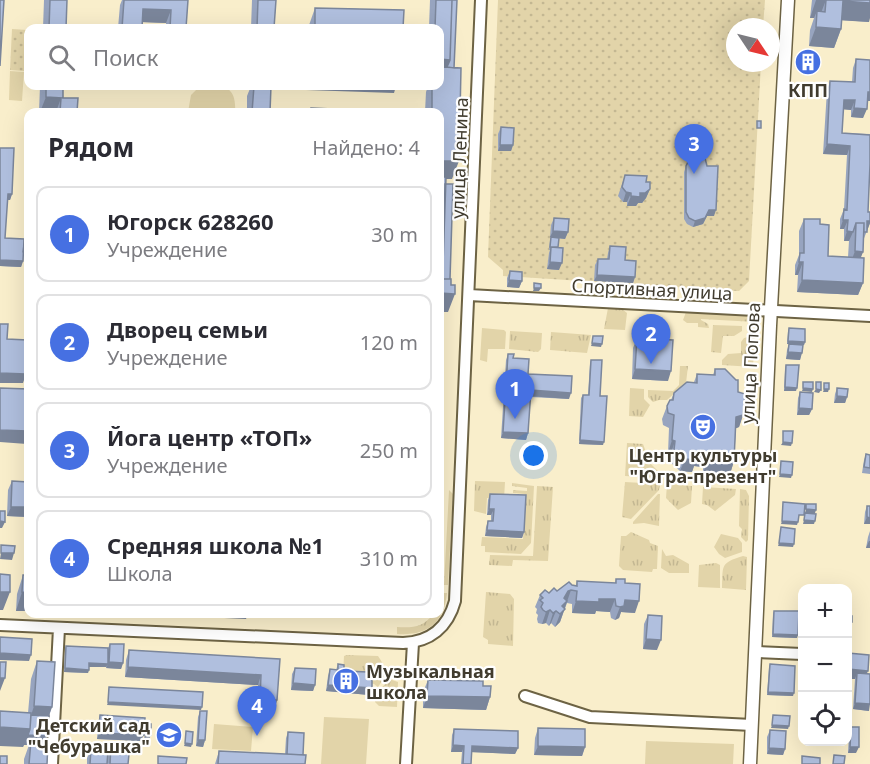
<!DOCTYPE html>
<html lang="ru">
<meta charset="utf-8">
<style>
:root{--surface:#fff;--page:#f2f2f3;--text:#2b2b33;--muted:#7c7c81;--line:#e1e1e2;--accent:#4670e2}
body{margin:0;font-family:"Noto Sans",sans-serif;background:var(--page);color:var(--text)}
.controls{position:absolute;right:18px;bottom:18px;display:grid;overflow:hidden;border-radius:12px;box-shadow:0 6px 24px #0002}
.controls button{width:54px;height:54px;display:grid;place-items:center;padding:0;border:0;border-bottom:2px solid var(--line);background:var(--surface);color:var(--text);font:30px sans-serif}
.compass{position:absolute;left:726px;top:18px;width:54px;height:54px;border-radius:50%;background:var(--surface);box-shadow:0 6px 24px #0002;rotate:125deg}
.you{position:absolute;left:534px;top:456px;width:21px;height:21px;margin:-15px;border:4px solid #fff;border-radius:50%;background:#1a73e8;box-shadow:0 0 0 9px #1a73e833}
.badge{display:grid;place-items:center;width:39px;height:39px;border-radius:50%;background:var(--accent);color:#fff;font-size:20px;font-weight:700}
.pin{position:absolute;translate:-50% -50px;filter:drop-shadow(0 2px 3px #0008)}
.pin::after{content:'';position:absolute;top:32px;width:21px;height:18px;background:inherit;clip-path:polygon(0 0,100% 0,50% 100%)}
.list{margin:0;padding:0;list-style:none}
h2{display:flex;justify-content:space-between;align-items:center;height:78px;margin:0;padding:0 24px;font-size:26px}
h2 small{font-size:20px;font-weight:400;color:var(--muted)}
.list li{display:grid;grid-template-columns:39px 1fr auto;gap:18px;align-items:center;box-sizing:border-box;height:96px;margin:0 12px 12px;padding:0 12px;border:2px solid var(--line);border-radius:12px}
.list b{display:block;font-size:22px;white-space:nowrap}
.list p{margin:0;font-size:20px;white-space:nowrap;color:var(--muted)}
.list em{font-size:20px;font-style:normal;color:var(--muted)}
.icon{flex:none;width:33px;height:33px;fill:none;stroke:currentColor;stroke-width:2;stroke-linecap:round;stroke-linejoin:round}
.map{position:relative;flex:none;width:870px;height:764px;overflow:hidden}
.search{position:absolute;background:var(--surface);box-shadow:0 6px 24px #0002;left:24px;top:24px;width:420px;height:66px;display:flex;align-items:center;gap:15px;box-sizing:border-box;padding:0 21px;border-radius:12px;color:var(--muted);font-size:22px}
.panel{position:absolute;background:var(--surface);box-shadow:0 6px 24px #0002;left:24px;top:108px;width:420px;height:510px;border-radius:12px}
.map>svg:first-child{display:block}
</style>
<div class="map">
<svg width="870" height="764" viewBox="0 0 870 764">
<defs>
<pattern id="grass-tufts" width="24" height="20" patternUnits="userSpaceOnUse" patternTransform="scale(1.5)"><rect width="24" height="20" fill="#e2d4a9"/><path d="M3 7l-1-3M5 7V3M7 7l1-3M15 17l-1-3M17 17v-4M19 17l1-3" fill="none" stroke="#c3b792"/></pattern>
<pattern id="park-dots" width="8" height="8" patternUnits="userSpaceOnUse" patternTransform="scale(1.5)"><rect width="8" height="8" fill="#e2d4a9"/><path d="M2 2h.1M6 6h.1" fill="none" stroke="#c3b792" stroke-width="1.8" stroke-linecap="round"/></pattern>
</defs>
<rect width="100%" height="100%" fill="#f9eecb"/>
<path fill="url(#grass-tufts)" d="M608,308L622,309L627,313L625,330L604,329Z
M686,312L751,316L757,319L756,322L701,319V320L708,324L709,328L698,327V323H687L683,320Z
M713,325L742,326V331L734,336H723L721,353L711,352Z
M482,328L504,330L506,332L505,349H488L487,362L480,360Z
M510,331L542,333L541,349L538,352L509,349Z
M551,332L591,335L587,353L550,350Z
M755,335L753,367L722,365V360L728,354L741,353V342L744,338Z
M680,366H688L686,383L667,400H659L653,402L648,397V390L673,391L679,385Z
M630,388L644,389V399L650,405L643,417L629,416Z
M627,443L643,444L650,463L659,472V478L625,476Z
M475,481L505,482L504,499L487,498L486,514L474,511Z
M625,482L660,484L659,490L631,519L622,517Z
M512,483L534,486L531,543L521,554L485,552V546H481L482,537L523,539L525,494L513,493V490L527,491V488L512,486Z
M667,484L692,486L691,503L678,510L666,498Z
M537,486L553,487L548,561L513,560L512,566L489,565L490,555L533,556Z
M703,487L736,489L735,495L715,511L707,505L702,504Z
M740,489L746,490L749,496L748,540L746,542L741,537L742,529L739,526Z
M449,490L453,494L448,585H444Z
M658,494H660L659,526L644,523L633,524V522Z
M631,532L649,540L650,543L658,546L657,569H653L652,572L623,570L619,566L621,536H626Z
M721,534L738,538L742,543V552L725,558L719,554L714,547Z
M662,549L666,556L673,555L689,564V573H669L661,568Z
M743,556L747,557L746,590L722,588C723,565 720,563 743,556Z
M716,563L720,565V588L698,587L699,565Z
M486,592L510,594L514,599L513,646L488,644V640L483,637Z
M441,593H447C444,624 426,636 397,634V627C413,628 424,627 433,614H440Z
M347,655L378,656C387,668 386,676 378,687L374,684L343,675L344,656Z
M389,679L398,682L397,707L379,706L375,702V696Z"/>
<path fill="url(#park-dots)" d="M498,0H765L763,27H735V63H761L749,281L739,291L503,276V270L488,257Z
M12,29L27,30L24,71L10,70Z"/>
<path fill="#e2d4a9" d="M10,71L24,72L22,101L9,100Z
M200,86C222,85 237,84 235,112H188L191,95Z
M324,717L369,719L366,764H321Z
M214,724L253,727L251,751L212,749Z
M646,741L734,744L733,764H645Z"/>
<g fill="none" stroke-linecap="round" stroke-linejoin="round">
<defs>
<path id="minor" d="M469,295L870,316
M0,625L403,643C430,642 448,627 455,601L481,0
M756,652L802,654
M525,696L590,717L752,725
M52,764L59,628
M406,764L413,643"/>
<path id="tertiary" d="M750,764L770,326L788,0"/>
</defs>
<use href="#minor" stroke="#6d6344" stroke-width="14"/>
<use href="#tertiary" stroke="#6d6344" stroke-width="15"/>
<use href="#minor" stroke="#fff" stroke-width="10"/>
<use href="#tertiary" stroke="#fff" stroke-width="12"/>
</g>
<path fill="#97a4bf" d="M44,0H67L66,28H43Z
M122,0H188L186,28H166V23L143,22L142,28H118L120,5Z
M252,0H276L274,28H251Z
M430,0H457L454,68L452,179H445L448,312L440,112H425L426,92L428,86H440V28H429Z
M812,0H870L869,22L842,20L841,29L834,48L809,46L810,30L814,18H810Z
M315,8L404,10L403,28H308Z
M856,59L870,60V101H867L863,118L851,117V110L843,109L842,133L870,134L868,212H870V223L863,241V252L860,258L863,283L858,295L797,292L798,275H795V265L799,255V231L804,219L820,224L828,256L848,257L849,241H844V229H840V219L844,209L847,155L823,154L827,90L830,81L852,82L853,68Z
M40,86H63V98L77,112H39Z
M251,86H271L270,112H247V96Z
M501,127L513,145L511,151H498V134Z
M0,148L12,194L10,200H7L5,238L28,245V256L23,255V261L21,267L0,266Z
M686,166L714,216H707L703,224L693,227L687,224L684,219V172Z
M625,175L646,182L650,189L646,198L642,203H638L636,206H627V202H623L618,196Z
M554,218L568,232L565,239L550,237L551,225Z
M551,237L558,248L559,270L547,269L549,253L550,250H549L550,241Z
M610,246L625,260L635,277L633,283L594,281L595,265L598,259H607L608,253Z
M28,258V272L26,271Z
M510,271L522,281L519,288L507,287V278Z
M789,328L805,342L804,345H803L800,360L786,359L787,350L789,344H787L788,331Z
M637,338L668,381L632,379L633,348Z
M508,354L528,374L569,399L530,397L528,433L526,440L501,438L506,360Z
M591,360L600,396L603,445L579,444L581,398L583,395H588L590,363Z
M786,365L796,391H784L785,368Z
M715,369L738,392L743,415L739,427L736,428L734,461L730,474L703,473V467L694,466L692,472L680,471L670,462L671,453H668L669,428L663,425L662,419L667,406L671,400L674,393L694,382L697,374L713,375Z
M837,388L847,397L845,403H834L835,394Z
M800,392L812,409L809,415H797L798,398Z
M866,454L870,455V474L862,473L864,460Z
M12,481L28,482V517L7,516L8,490Z
M490,494L524,532L522,538L485,536L486,527L488,521H491V515H487L488,500Z
M867,506L870,524H864L865,512Z
M870,531V548H866L868,537Z
M23,575L28,611H16L17,594Z
M616,579L625,583L635,613L621,612L619,618L615,620L611,618L610,612L596,611L595,614L572,613V604L567,603L560,622L555,627L551,623L549,626L546,623L542,624L538,623L537,619L538,615L536,613L537,609L535,607L540,595L557,591L572,585H576L577,581L615,583Z
M774,611L797,638L772,637L773,614Z
M648,615L657,650L643,649L644,624Z
M110,644L123,663L121,669L106,668L107,667H89L88,673L64,672L65,649L66,646L108,648Z
M129,650L280,659L277,700L274,710L256,709L258,685L125,677L126,660Z
M848,653L867,674L869,711L853,709L855,679H848Z
M37,661L52,707L49,716L47,736L45,742L47,764H24V759L29,745H24L23,747L28,713L31,679Z
M338,664L344,671L368,678L372,688L369,695L326,691L328,676L330,669L336,670Z
M770,664L793,696L767,695L769,667Z
M295,668L315,685L313,691L291,690L292,674Z
M428,680L483,686L490,697L486,710L423,708V692Z
M200,711L205,740L203,747L196,746L198,717Z
M100,715L141,741L97,739L98,722Z
M851,727L856,753H848L849,733Z
M538,728L585,747L582,756L534,755L535,738Z
M454,729L518,748L515,754L471,752V764H461L462,752H451L452,735Z
M770,730L785,749L783,755L767,754V737Z
M288,732L303,755L305,764H215L219,751L285,754L286,738Z
M111,743L128,764H87V758L91,749L107,753Z"/>
<path fill="#7b869b" d="M816,0H826L819,18L817,11L814,18H810Z
M843,1L870,3V18L869,22L836,20Z
M143,9L171,10L166,23L139,22Z
M315,25L403,28H313Z
M816,27L841,29L834,48L809,46Z
M440,59L450,60L443,78V67L440,77Z
M807,63H812L811,66H806Z
M308,86H396L394,93L306,90Z
M868,92H870V101H864Z
M46,97L61,98L56,112H40Z
M844,100H855L851,110L840,109Z
M854,108L867,109L863,118L851,117Z
M827,144L850,146L847,155L823,154Z
M500,145H513L511,151H498Z
M440,161H459L452,179H440Z
M650,189L646,198L642,203H638L636,206H627L631,196Z
M626,192L631,193L627,202H623Z
M8,194H12L10,200H5Z
M709,210H716L714,216H707L703,224L693,227L695,221Z
M843,220H848L844,229H840Z
M867,221H870V223L867,231H864Z
M553,231L568,232L565,239L550,237Z
M847,231L853,232L849,241H844Z
M855,251L863,252L856,270H848Z
M0,260L23,261L21,267L0,266Z
M550,262L562,263L559,270L547,269Z
M799,262H803L798,275H795Z
M597,275L635,277L633,283L594,281Z
M509,280L522,281L519,288L507,287Z
M802,280L863,283L858,295L797,292Z
M534,288H541L539,291H533Z
M440,293L455,294L448,312H440Z
M788,341L805,342L804,345L787,344Z
M592,343L602,344L601,347L591,346Z
M788,352L802,353L800,360L786,359Z
M635,369L671,371L668,381L632,379Z
M0,373L26,374L23,383H0Z
M785,387L797,388L796,391H784Z
M803,388L813,389L812,392L802,391Z
M816,389L821,390L819,393L814,392Z
M824,389H829L828,392H823Z
M531,390L571,393L569,399L528,396Z
M837,396L847,397L845,403H834Z
M799,408L812,409L809,415H797Z
M743,415L739,427L732,430L736,417Z
M0,430L28,431V439L27,444L0,442Z
M503,432L528,433L526,440L501,438Z
M580,440L604,442L603,445L579,444Z
M672,440L675,441L671,453H668Z
M783,442L792,443L791,446L781,445Z
M697,453L708,454L703,467L694,466L692,472L680,471L685,459Z
M708,460L734,461L730,474L703,473Z
M780,474L792,475L791,478L779,477Z
M11,507H28V517L7,516Z
M489,509H494L491,515H487Z
M806,509L816,510L815,513H805Z
M867,517L870,518V524H864Z
M804,520L815,521L814,524H803Z
M0,521L5,522L2,528H0Z
M782,521L798,522L797,525L781,524Z
M487,530L524,532L522,538L485,536Z
M869,541H870V548H866Z
M779,543L794,544L793,547L778,546Z
M1,553H14L12,560L0,559Z
M571,590L560,622L555,627L560,614L564,598L568,591Z
M0,592H10L3,610H0Z
M22,592L28,593V611H16Z
M599,599H615L610,612L596,611L595,614L572,613L576,601Z
M625,600L639,601L635,613L621,612L619,618L615,620L620,607Z
M550,610L546,623L542,624L546,612Z
M556,611L551,623L549,626L553,613Z
M76,614H104V615Z
M160,614H248L246,619L159,615Z
M270,614H291L289,618H268Z
M773,634L798,635L797,638L772,637Z
M646,639L661,640L657,650L643,649Z
M0,653L31,655L29,661L0,660Z
M109,662L123,663L121,669L106,668Z
M89,663L108,664L106,667H88Z
M128,667L261,675L258,685L125,677Z
M65,668L89,670L88,673L64,672Z
M848,669L868,671L864,680L857,673L855,679H848Z
M0,678H5L0,691Z
M293,683L315,685L313,691L291,690Z
M328,685L372,688L369,695L326,691Z
M768,692L794,693L793,696L767,695Z
M427,696L490,697L486,710L423,708Z
M260,699L277,700L274,710L256,709Z
M108,702L202,707L201,710L107,705Z
M855,703L870,704L869,711L853,709Z
M34,706L52,707L45,726L28,725Z
M772,725L789,726L788,729L771,728Z
M0,727L30,729L47,736L44,746L31,741L29,745H24L23,747L0,746Z
M99,733L144,735L141,741L97,739Z
M145,735H151L149,739L144,738Z
M198,740H205L203,747L196,746Z
M805,741H813L812,744L804,743Z
M821,741H833L832,744H820Z
M185,743L192,744L191,747L184,746Z
M453,745L464,746L462,752H451Z
M472,746L518,748L515,754L469,752Z
M538,746L585,747L582,756L534,755Z
M850,747H859L856,753H848Z
M769,748L785,749L783,755L767,754Z"/>
<path fill="#b0bfde" stroke="#7b869b" stroke-width="1.5" d="M0,0H4L0,66Z
M50,0H67L66,28H49Z
M124,0H188L186,28H170L171,10L143,9L142,28H122Z
M258,0H276L274,28H257Z
M436,0H452L450,60L440,59V28H435Z
M452,0H457L454,68L447,67L450,60Z
M826,0H870V3L843,1L841,29L816,27L817,11L825,12Z
M315,8L404,10L403,28L315,25Z
M807,55H813L812,63H807Z
M856,59L870,60V92H868L867,109L854,108L855,100H844L842,133L870,135V164L868,212H870V221H867V232H864V223H856L853,232L847,231L848,220H843L844,209L847,210L850,146L827,144L830,81L855,82Z
M443,67L461,68L459,161H440V112H432V86H440V73H443Z
M46,86H63V98L46,97Z
M254,86H271L270,112H252Z
M61,98H78L77,112H60Z
M311,108L399,112H311Z
M757,121H761V128H757Z
M501,127L514,128L513,145H500Z
M0,148H14L12,194H8L5,238L24,239L23,261L0,260Z
M701,155L705,158L707,166H718L716,210H709L705,218L695,221L689,218L686,212V166L691,156Z
M625,175L647,176L646,182H650V189L645,193H640V197L631,196V193L626,192L622,187Z
M440,177H446L443,264H440Z
M445,184H453L450,279H440V273L443,264Z
M554,218L569,219L568,232L553,231Z
M804,219H820V224L829,225L828,256L864,258L863,283L802,280L803,262H799L800,253H804Z
M856,223H864L863,252L855,251Z
M551,237L559,238L558,247H550Z
M24,244L28,245V253L23,252Z
M610,246L626,247L625,260L636,261L635,277L597,275L598,259H609Z
M551,247L563,248L562,263L550,262Z
M510,271L522,272V281L509,280Z
M440,279H451V285H455V294L440,293Z
M534,283L541,284V288H534Z
M0,324H8L7,339L27,340L26,374L0,373Z
M789,328L805,329V342L788,341Z
M593,336H603L602,344L592,343Z
M637,338L673,340L671,371L635,369Z
M789,344L803,345L802,353L788,352Z
M508,354H514L513,358L529,359L528,374L572,376L571,393L531,390L528,433L503,432Z
M591,360H602L600,396H607L604,442L580,440L583,395H589Z
M786,365H799L797,388L785,387Z
M715,369H725L736,380H738V392L745,394L743,415L736,417L734,461L708,460V454L697,453L696,460L685,459L674,450L675,441L672,440L674,415L668,413L667,406L670,400H673L674,393L687,382L697,383V374L715,375Z
M803,382H813V389L803,388Z
M816,382H821V390L816,389Z
M824,383H829V389H824Z
M0,388L28,389V431L0,430Z
M837,388L848,389L847,397L837,396Z
M800,392L813,393L812,409L799,408Z
M783,431H793L792,443L783,442Z
M866,454L870,455V468L864,467Z
M781,461L793,462L792,475L780,474Z
M12,481L28,482V507H11Z
M490,494L526,495L524,532L487,530L488,521H493L494,509H489Z
M783,502L805,504L804,515H799L798,522L782,521Z
M806,504H816V510L806,509Z
M867,506H870V518L867,517Z
M0,511H5V522L0,521Z
M805,513L816,514L815,521L804,520Z
M781,527L795,529L794,544L779,543Z
M1,545L15,546L14,553H1Z
M0,574L10,575V592H0Z
M23,575H28V593L22,592Z
M616,579H625V583L640,584L639,601L625,600L624,606L620,607L616,606L615,599H599V602L576,601L577,591L571,590L568,591L564,598L567,601L562,606L565,609L560,614L556,611L553,613L550,610L546,612L543,610L541,607L543,603L540,600L543,598L540,595L545,590L549,593L554,588L557,591L569,582L572,585L577,586V581L616,583Z
M774,611H799L798,635L773,634Z
M648,615L662,616L661,640L646,639Z
M848,616H852V622H848Z
M0,637L32,639L31,655L0,653Z
M110,644H124L123,663L109,662Z
M66,646L108,648V664L89,663V670L65,668Z
M129,650L280,659L277,700L260,699L261,675L128,667Z
M848,653L869,655L868,671L848,669Z
M37,661L55,662L52,707L34,706Z
M0,662H6L5,678H0Z
M338,664L344,665V671L368,672V678H372V688L328,685L330,669L338,670Z
M770,664L795,666L794,693L768,692Z
M295,668L316,669L315,685L293,683Z
M857,673L870,674V704L855,703Z
M428,680L483,681V686H491L490,697L427,696Z
M109,687L203,692L202,707L108,702Z
M0,711L31,713L30,729L0,727Z
M200,711H207L205,740H198Z
M31,715L49,716L47,736L28,735L30,729Z
M100,715L145,718L144,735L99,733Z
M773,715L790,716L789,726L772,725Z
M146,724H151V735H145Z
M851,727H859V747H850Z
M538,728L585,729V747L538,746Z
M454,729L518,731V748L472,746L471,764H463L464,746L453,745Z
M770,730L786,731L785,749L769,748Z
M186,731L193,732L192,744L185,743Z
M288,732L304,733L303,755L287,754Z
M31,741L48,742L47,764H29Z
M111,743L130,744L128,764H110Z
M91,749L108,750L107,764H90Z
M219,751L306,755L305,764H218Z
M834,755L845,756L844,764H833Z
M0,756H7V764H0Z
M158,756L187,758L186,764H158Z
M802,756L820,758V764H802Z"/>
<defs>
<symbol id="building-disc" viewBox="-11 -11 22 22"><circle r="9.5" fill="#4670e2" stroke="#fff"/><path d="M-4-6H4V6H1V3H-1V6H-4ZM-2.5-4.3h1.7v1.8h-1.7ZM.8-4.3h1.7v1.8H.8ZM-2.5-1h1.7V.8h-1.7ZM.8-1h1.7V.8H.8Z" fill="#fff"/></symbol>
<symbol id="theatre-disc" viewBox="-11 -11 22 22"><circle r="9.5" fill="#4670e2" stroke="#fff"/><path d="M-5-5.5Q0-4 5-5.5V0Q5 5 0 6Q-5 5-5 0ZM-3.3-2.5H-1v1.5H-3.3ZM1-2.5H3.3v1.5H1ZM-2.8 1Q0 5.5 2.8 1Z" fill="#fff"/></symbol>
<symbol id="school-disc" viewBox="-11 -11 22 22"><circle r="9.5" fill="#4670e2" stroke="#fff"/><path d="M0-5L7-2L0 1L-7-2ZM-4 1L0 2.5L4 1V4Q0 6-4 4Z" fill="#fff"/></symbol>
</defs>
<g fill-rule="evenodd">
<use href="#building-disc" x="793" y="47" width="30" height="30"/>
<use href="#theatre-disc" x="688" y="412" width="30" height="30"/>
<use href="#building-disc" x="331" y="666" width="30" height="30"/>
<use href="#school-disc" x="154" y="720" width="30" height="30"/>
</g>
<g text-anchor="middle" dominant-baseline="central" stroke-width="4.5" stroke-linejoin="round" paint-order="stroke">
<g font-size="18" font-weight="bold" fill="#413c2f" stroke="#fff">
<text x="808" y="90">КПП</text>
<text x="703" y="455">Центр культуры<tspan x="703" dy="21">"Югра-презент"</tspan></text>
<text x="366" y="671" text-anchor="start">Музыкальная<tspan x="366" dy="21">школа</tspan></text>
<text x="150" y="725" text-anchor="end">Детский сад<tspan x="150" dy="21">"Чебурашка"</tspan></text>
</g>
<g font-size="18" fill="#413c2f" stroke="#fff">
<text transform="translate(459 158) rotate(-88)">улица Ленина</text>
<text transform="translate(652 289) rotate(3)">Спортивная улица</text>
<text transform="translate(750 363) rotate(-87)">улица Попова</text>
</g>
</g>
</svg>
<div class="controls">
<button>+</button>
<button>−</button>
<button><svg class="icon" aria-label="locate" viewBox="0 0 24 24"><circle cx="12" cy="12" r="6"/><path d="M12 2v4M12 18v4M2 12h4M18 12h4"/></svg></button>
</div>
<svg class="compass" viewBox="-18 -18 36 36"><path d="M0-13l5 13h-10z" fill="#e53935"/><path d="M0 13l5-13h-10z" fill="#7c7c81"/></svg>
<div class="you"></div>
<div class="pin badge" style="left:515px;top:419px">1</div>
<div class="pin badge" style="left:651px;top:364px">2</div>
<div class="pin badge" style="left:694px;top:174px">3</div>
<div class="pin badge" style="left:257px;top:736px">4</div>
<div class="search"><svg class="icon" aria-label="search" viewBox="0 0 24 24"><circle cx="10" cy="10" r="6"/><path d="M15 15l6 6"/></svg>Поиск</div>
<section class="panel">
<h2>Рядом<small>Найдено: 4</small></h2>
<ul class="list">
<li><span class="badge">1</span><div><b>Югорск 628260</b><p>Учреждение</p></div><em>30 m</em></li>
<li><span class="badge">2</span><div><b>Дворец семьи</b><p>Учреждение</p></div><em>120 m</em></li>
<li><span class="badge">3</span><div><b>Йога центр «ТОП»</b><p>Учреждение</p></div><em>250 m</em></li>
<li><span class="badge">4</span><div><b>Средняя школа №1</b><p>Школа</p></div><em>310 m</em></li>
</ul>
</section>
</div>
